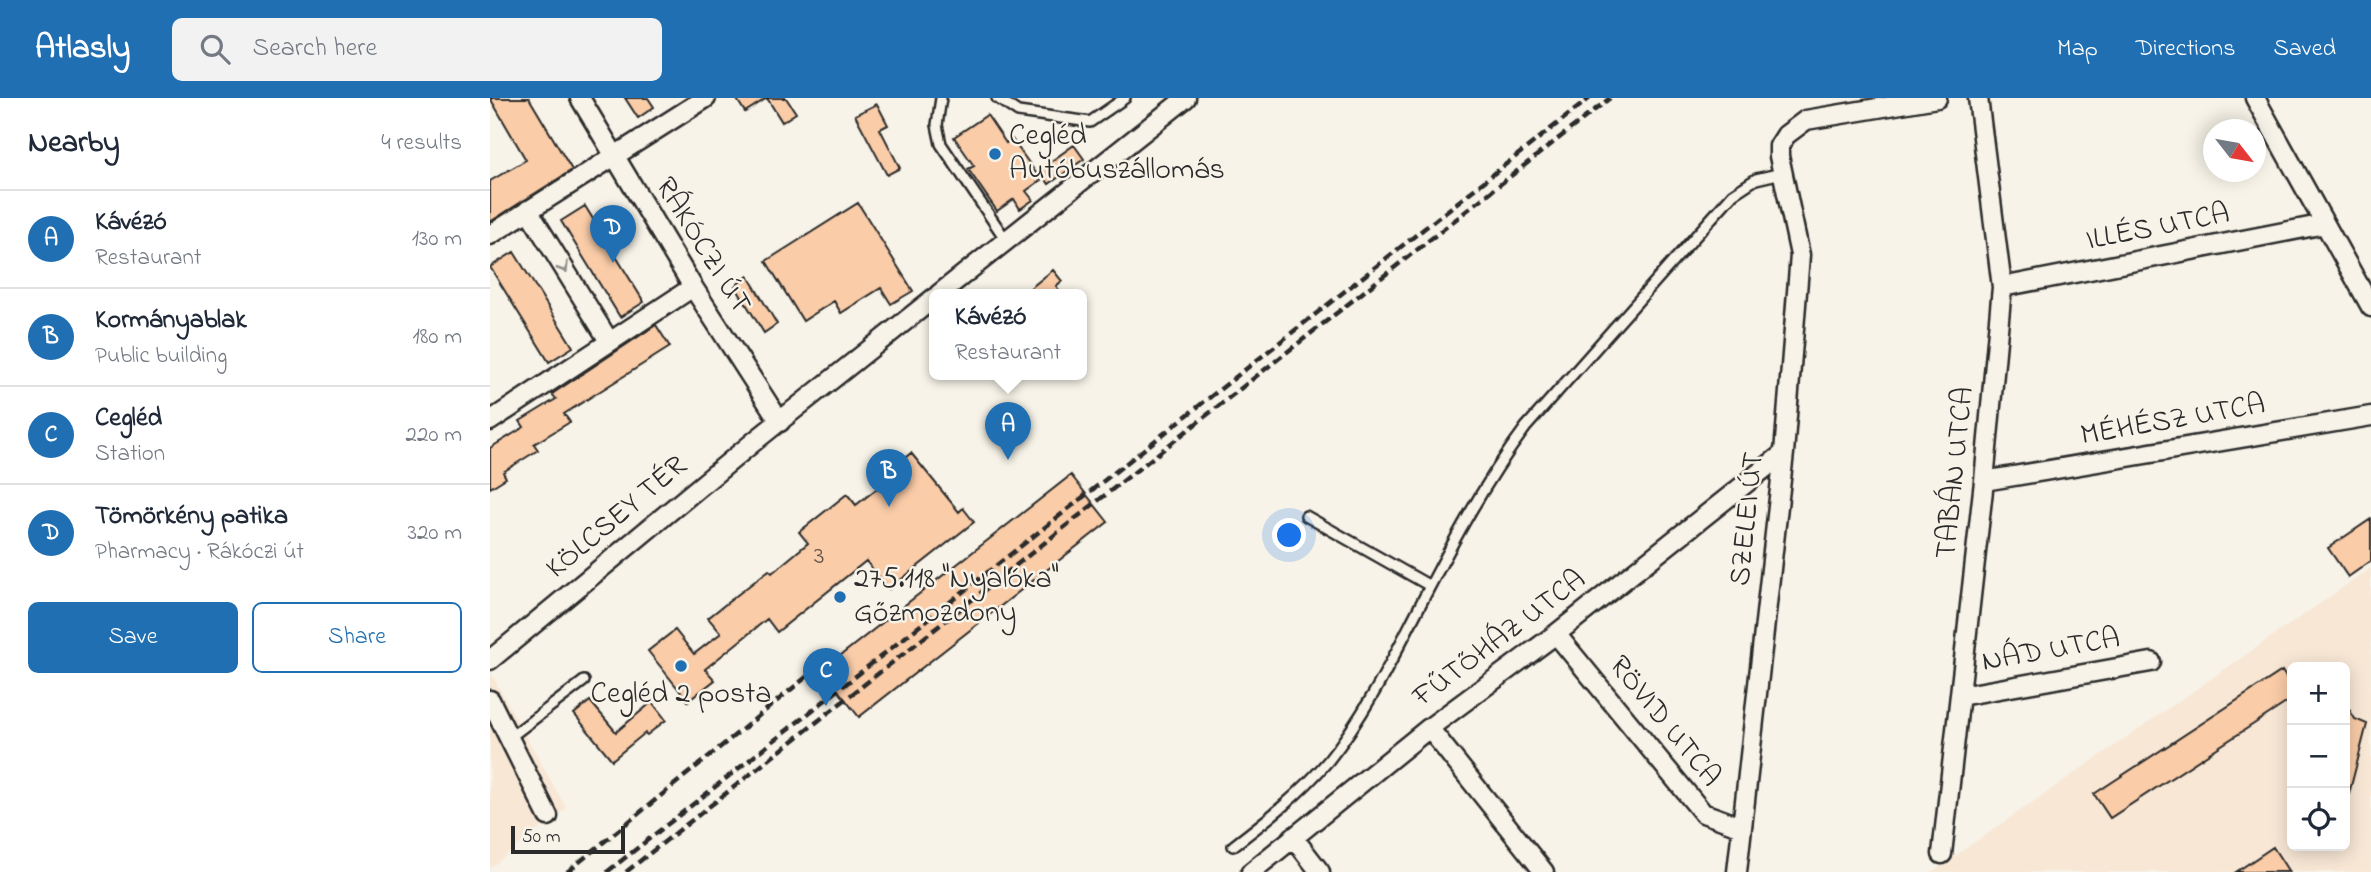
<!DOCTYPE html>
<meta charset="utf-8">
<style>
:root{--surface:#fff;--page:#f2f2f3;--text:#1f2937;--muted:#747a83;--line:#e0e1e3;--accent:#1f6fb2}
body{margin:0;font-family:"Indie Flower",sans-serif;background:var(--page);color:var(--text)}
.controls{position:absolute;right:21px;bottom:21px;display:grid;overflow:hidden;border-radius:10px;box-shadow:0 4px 18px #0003}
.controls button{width:63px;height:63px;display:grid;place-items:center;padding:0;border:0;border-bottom:2px solid var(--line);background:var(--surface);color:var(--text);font:35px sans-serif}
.compass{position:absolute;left:1713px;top:21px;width:63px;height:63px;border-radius:50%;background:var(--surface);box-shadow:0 4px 18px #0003;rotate:121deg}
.scale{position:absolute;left:21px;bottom:18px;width:114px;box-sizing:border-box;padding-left:7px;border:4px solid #2b2b2b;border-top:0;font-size:19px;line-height:24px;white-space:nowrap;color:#2b2b2b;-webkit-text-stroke:5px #f7f3e8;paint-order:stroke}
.you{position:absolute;left:800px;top:438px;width:24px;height:24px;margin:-18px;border:5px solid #fff;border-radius:50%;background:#1a73e8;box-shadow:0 0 0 10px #1a73e833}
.badge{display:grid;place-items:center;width:46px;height:46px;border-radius:50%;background:var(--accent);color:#fff;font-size:23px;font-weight:700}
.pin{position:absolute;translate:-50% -58px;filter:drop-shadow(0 2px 4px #0008)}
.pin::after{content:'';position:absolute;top:37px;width:24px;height:21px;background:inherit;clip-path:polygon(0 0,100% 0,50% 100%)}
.popup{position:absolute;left:439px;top:191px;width:158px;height:91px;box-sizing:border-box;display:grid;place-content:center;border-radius:10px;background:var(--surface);filter:drop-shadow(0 2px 5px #0005);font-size:23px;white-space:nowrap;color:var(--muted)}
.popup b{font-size:26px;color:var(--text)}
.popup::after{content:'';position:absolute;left:50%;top:100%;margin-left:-14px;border:14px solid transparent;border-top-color:var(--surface)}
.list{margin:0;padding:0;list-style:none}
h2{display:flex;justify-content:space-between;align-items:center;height:91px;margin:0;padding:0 28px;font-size:30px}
h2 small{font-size:23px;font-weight:400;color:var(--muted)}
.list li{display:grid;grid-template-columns:46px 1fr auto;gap:21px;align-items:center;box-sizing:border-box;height:98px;padding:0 28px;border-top:2px solid var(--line)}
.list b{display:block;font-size:26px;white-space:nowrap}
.list p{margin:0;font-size:23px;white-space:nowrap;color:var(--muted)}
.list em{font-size:23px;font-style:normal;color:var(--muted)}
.actions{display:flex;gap:14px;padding:21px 28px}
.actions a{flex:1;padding:16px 0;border:2px solid var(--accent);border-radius:10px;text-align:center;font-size:24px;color:var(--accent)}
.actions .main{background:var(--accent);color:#fff}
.icon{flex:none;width:38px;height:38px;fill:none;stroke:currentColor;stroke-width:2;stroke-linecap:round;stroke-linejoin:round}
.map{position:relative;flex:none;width:1881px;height:774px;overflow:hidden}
header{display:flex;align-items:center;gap:42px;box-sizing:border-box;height:98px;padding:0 35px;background:var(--accent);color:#fff}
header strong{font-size:33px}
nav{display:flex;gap:38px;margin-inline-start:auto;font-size:24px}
.search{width:490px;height:63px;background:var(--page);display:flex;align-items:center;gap:18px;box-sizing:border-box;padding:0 24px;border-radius:10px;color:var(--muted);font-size:26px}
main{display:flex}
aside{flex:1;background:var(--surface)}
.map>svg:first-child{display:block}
</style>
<header>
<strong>Atlasly</strong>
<div class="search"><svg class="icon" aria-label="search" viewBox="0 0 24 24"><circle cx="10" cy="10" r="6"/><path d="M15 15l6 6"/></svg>Search here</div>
<nav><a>Map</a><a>Directions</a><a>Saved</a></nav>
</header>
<main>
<aside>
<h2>Nearby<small>4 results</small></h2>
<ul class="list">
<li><span class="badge">A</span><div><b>Kávézó</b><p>Restaurant</p></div><em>130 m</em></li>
<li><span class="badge">B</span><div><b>Kormányablak</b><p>Public building</p></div><em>180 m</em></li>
<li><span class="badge">C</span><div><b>Cegléd</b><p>Station</p></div><em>220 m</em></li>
<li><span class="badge">D</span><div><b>Tömörkény patika</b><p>Pharmacy · Rákóczi út</p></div><em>320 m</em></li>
</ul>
<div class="actions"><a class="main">Save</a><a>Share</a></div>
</aside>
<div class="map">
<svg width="1881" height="774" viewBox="0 0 1881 774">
<rect width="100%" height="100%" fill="#f7f3e8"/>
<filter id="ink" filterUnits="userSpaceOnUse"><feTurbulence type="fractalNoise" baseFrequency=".0143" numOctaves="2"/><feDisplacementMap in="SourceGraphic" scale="14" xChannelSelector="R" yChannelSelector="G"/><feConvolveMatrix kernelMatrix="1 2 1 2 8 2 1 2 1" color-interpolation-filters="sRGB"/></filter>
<g filter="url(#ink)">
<path fill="#f8e7d5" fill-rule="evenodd" d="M1881,470V774H1442ZM1802,569H1855V748H1802Z
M0,574L76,710L0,770Z"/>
<path fill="#facca8" stroke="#2b2b2b" stroke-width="2" d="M0,0H39L82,72L0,124V83L36,62Z
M135,0H158L164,9L148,20Z
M246,0H277L255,14Z
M277,0H296L306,15L292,24Z
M387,6L398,27L390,31L410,70L397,77L365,17Z
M497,17L516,45L522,41L551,82L536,93L543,102L530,111L524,101L507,113L478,71L484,68L464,39Z
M584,47L594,61L559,86L549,72Z
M368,105L423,193L401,206L391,190L351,215L344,203L313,223L276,163Z
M95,108L154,204L130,219L71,123Z
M24,154L83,249L59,264L0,169Z
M563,172L572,183L566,188L572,196H533Z
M258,178L287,226L274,235L245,188Z
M166,227L180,249L74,316L80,324L44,346L48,352L13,374L16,380L0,390V350L34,329L30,323L66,301L62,296Z
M421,355L469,414L473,410L484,424L399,491L376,463L287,534L277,521L215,571L225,582L198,603L158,553L185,532L204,556L231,535L218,520L279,472L282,475L318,445L309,434L357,396L366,407L404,377L400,372Z
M581,377L618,424L369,619L332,572Z
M1881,421V463L1858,479L1838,450Z
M1792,573L1802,589V601L1620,720L1604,696Z
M100,603L126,634L162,604L176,622L157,637L155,635L122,662L84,616Z
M1855,604L1865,621L1877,626L1859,696L1855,695Z
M1783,749L1799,774H1746Z"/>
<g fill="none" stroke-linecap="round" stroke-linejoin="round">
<defs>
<path id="service" d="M451,0L447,27L451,46L516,142
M507,0L528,14L600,24L635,0
M816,418L940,488
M19,640L94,583
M743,748C777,722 810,696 838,663C873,620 898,570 923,521C957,455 991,389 1036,329L1243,96L1266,81L1292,75"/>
<path id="minor" d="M90,0L203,189L290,324
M1765,0L1881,209
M38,112L119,243
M0,137L216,0
M1512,189L1835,126
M449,196L696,0
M0,323L203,189
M1494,383L1881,318
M1066,536L1213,715L1252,729
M0,562L266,342L444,200
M1470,598L1661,564
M0,602L58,718
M939,630L1054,774
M803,739L830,774
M1452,756L1494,383L1512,189L1488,0
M761,774L939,630L1066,536L1294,355
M1247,774L1294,355L1310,157L1289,58V48L1296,37L1316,22L1447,0"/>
</defs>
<use href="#service" stroke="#2b2b2b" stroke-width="14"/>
<use href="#minor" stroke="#2b2b2b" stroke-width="23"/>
<use href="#service" stroke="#f7f3e8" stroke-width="9"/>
<use href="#minor" stroke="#f7f3e8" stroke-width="18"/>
<path stroke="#2b2b2b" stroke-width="4.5" stroke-dasharray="10 5" stroke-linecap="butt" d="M77,774L336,563
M117,774L1100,0
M136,774L1120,0"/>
</g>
<defs><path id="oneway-chevron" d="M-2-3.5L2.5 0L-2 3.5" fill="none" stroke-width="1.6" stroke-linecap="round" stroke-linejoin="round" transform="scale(1.75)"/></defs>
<use stroke="#918f8a" href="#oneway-chevron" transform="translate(74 170) rotate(58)"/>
</g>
<g fill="#1f6fb2" stroke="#f7f3e8" stroke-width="2.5">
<circle cx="505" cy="56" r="7"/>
<circle cx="350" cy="499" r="7"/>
<circle cx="191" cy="568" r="7"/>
</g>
<g text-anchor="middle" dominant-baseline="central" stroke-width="5" stroke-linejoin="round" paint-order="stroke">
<g font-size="26" fill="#5f534a">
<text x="329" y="459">3</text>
</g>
<g font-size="30" fill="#2b2b2b" stroke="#f7f3e8" text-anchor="start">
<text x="519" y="39">Cegléd<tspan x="519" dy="34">Autóbuszállomás</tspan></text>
<text x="364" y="482">275.118 "Nyalóka"<tspan x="364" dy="34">Gőzmozdony</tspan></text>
<text x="191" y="597" text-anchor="middle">Cegléd 2 posta</text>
</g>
<g font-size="30" fill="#2b2b2b" stroke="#f7f3e8">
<text transform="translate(1668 130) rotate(-11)">ILLÉS UTCA</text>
<text transform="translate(212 148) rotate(58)">RÁKÓCZI ÚT</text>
<text transform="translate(1683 323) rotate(-10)">MÉHÉSZ UTCA</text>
<text transform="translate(1466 375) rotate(-84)">TABÁN UTCA</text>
<text transform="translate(127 420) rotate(-40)">KÖLCSEY TÉR</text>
<text transform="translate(1258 421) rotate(-84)">SZELEI ÚT</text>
<text transform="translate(1010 541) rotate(-37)">FŰTŐHÁZ UTCA</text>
<text transform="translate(1561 553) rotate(-10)">NÁD UTCA</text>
<text transform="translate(1174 624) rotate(51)">RÖVID UTCA</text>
</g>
</g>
</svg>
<div class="controls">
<button>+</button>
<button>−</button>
<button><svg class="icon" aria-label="locate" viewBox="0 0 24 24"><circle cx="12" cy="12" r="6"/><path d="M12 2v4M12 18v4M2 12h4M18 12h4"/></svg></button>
</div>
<svg class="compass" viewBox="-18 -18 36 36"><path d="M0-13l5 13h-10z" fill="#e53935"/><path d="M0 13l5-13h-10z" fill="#747a83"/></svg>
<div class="scale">50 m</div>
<div class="you"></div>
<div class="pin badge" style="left:518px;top:362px">A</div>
<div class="popup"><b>Kávézó</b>Restaurant</div>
<div class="pin badge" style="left:399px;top:409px">B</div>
<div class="pin badge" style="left:336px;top:608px">C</div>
<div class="pin badge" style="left:123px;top:165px">D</div>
</div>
</main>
